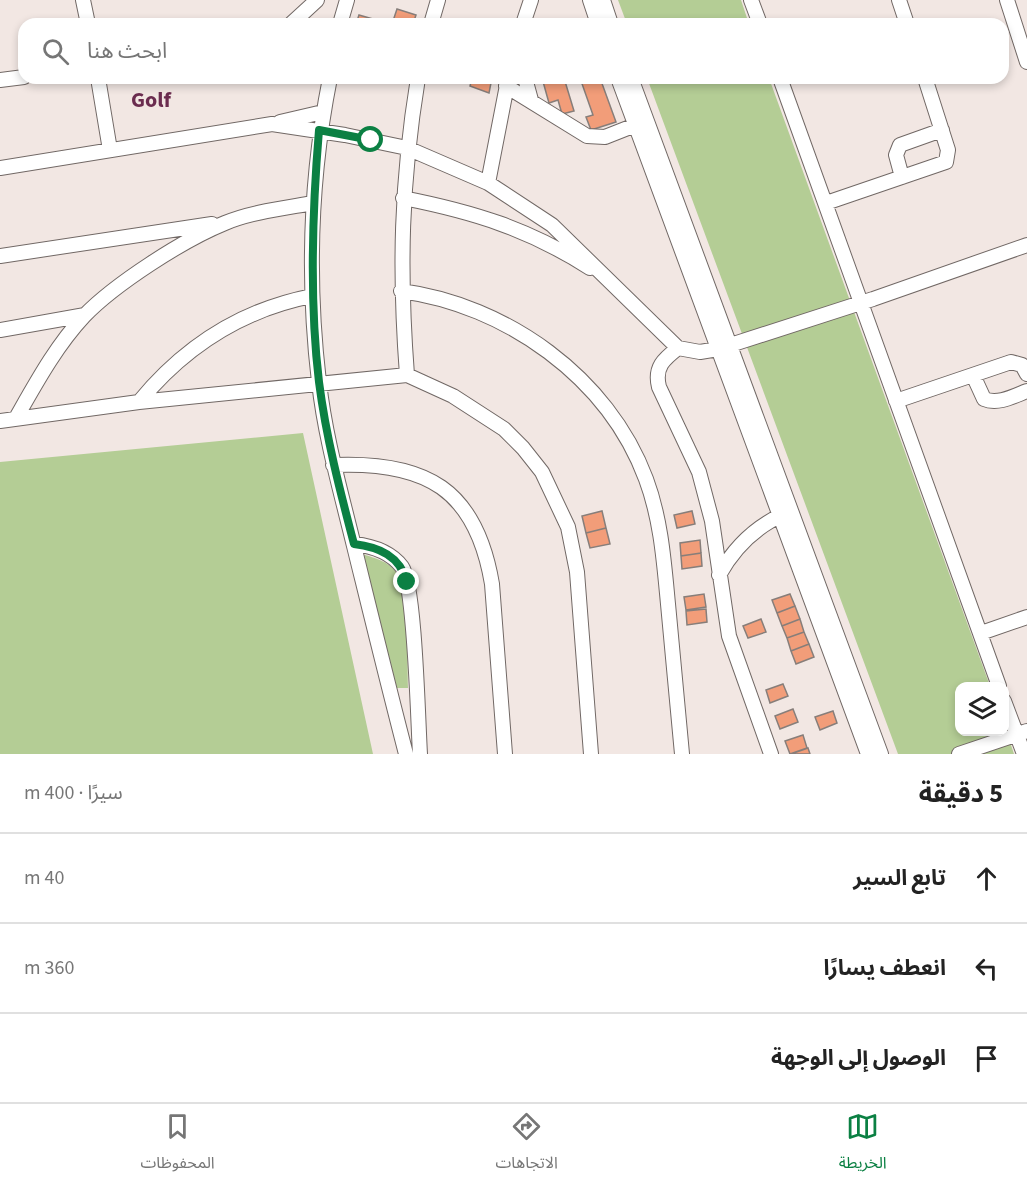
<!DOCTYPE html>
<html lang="ar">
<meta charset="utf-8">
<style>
:root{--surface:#fff;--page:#f2f2f2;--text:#222;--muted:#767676;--line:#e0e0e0;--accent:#0b8043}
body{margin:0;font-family:"Source Sans 3","Noto Sans Arabic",sans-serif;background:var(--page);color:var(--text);direction:rtl}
.controls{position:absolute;right:18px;bottom:18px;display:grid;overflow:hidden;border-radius:12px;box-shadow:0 3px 9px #0003}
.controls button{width:54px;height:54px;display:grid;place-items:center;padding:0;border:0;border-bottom:2px solid var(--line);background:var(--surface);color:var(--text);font:30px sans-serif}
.stop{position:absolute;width:18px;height:18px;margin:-14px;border:4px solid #0b8043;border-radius:50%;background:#fff}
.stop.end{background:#0b8043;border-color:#fff;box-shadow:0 2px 6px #0008}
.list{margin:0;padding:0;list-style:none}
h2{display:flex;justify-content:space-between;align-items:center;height:78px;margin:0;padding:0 24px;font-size:26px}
h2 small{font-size:20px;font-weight:400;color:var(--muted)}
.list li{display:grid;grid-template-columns:39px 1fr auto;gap:18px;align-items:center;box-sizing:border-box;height:90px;padding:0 24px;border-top:2px solid var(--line)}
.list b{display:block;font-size:22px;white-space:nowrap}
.list em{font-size:20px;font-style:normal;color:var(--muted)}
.icon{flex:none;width:33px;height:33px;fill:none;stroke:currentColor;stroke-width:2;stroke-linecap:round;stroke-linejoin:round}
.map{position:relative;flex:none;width:1027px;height:754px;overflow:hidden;direction:ltr}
.search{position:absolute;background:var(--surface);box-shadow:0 3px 9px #0003;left:18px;right:18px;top:18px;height:66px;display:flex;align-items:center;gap:15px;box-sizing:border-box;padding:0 21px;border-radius:18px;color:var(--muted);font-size:22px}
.sheet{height:348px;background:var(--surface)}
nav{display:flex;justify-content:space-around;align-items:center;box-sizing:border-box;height:84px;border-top:2px solid var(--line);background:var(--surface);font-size:16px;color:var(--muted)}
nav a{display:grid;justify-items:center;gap:3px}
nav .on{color:var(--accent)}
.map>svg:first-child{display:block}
</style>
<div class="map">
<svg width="1027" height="754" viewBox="0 0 1027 754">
<rect width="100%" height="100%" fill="#f2e7e3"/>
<path fill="#b4cd95" d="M618,0H741L749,24H627Z
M647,78H769L990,686H960V732H1004L1005,727L1014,754H898Z
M303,433L373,754H0V462Z
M362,554C375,558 391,562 398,575C409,597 407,661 408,688H397Z"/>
<path fill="#f29d79" stroke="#877e7a" stroke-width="1.5" d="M397,9L416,15L413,24H392Z
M359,15L380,21L379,24H356Z
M472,78H492L489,93L470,86Z
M542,78H564L574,111L562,114L558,100L549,103Z
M580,78H600L616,122L591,130L586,117L593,115Z
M602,511L606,528L586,533L582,516Z
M692,511L695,524L677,528L674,515Z
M606,528L610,544L590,548L586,533Z
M700,540L701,553L681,556L680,543Z
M701,553L702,566L682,569L681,556Z
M704,594L706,607L686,610L684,597Z
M790,594L795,606L777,613L772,600Z
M795,606L800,619L782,626L777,613Z
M706,609L707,622L687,625L686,611Z
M761,619L766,632L748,638L743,626Z
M800,619L804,632L787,638L782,626Z
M804,632L809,644L791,651L787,638Z
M809,644L814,657L796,664L791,651Z
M783,684L788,696L770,703L766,690Z
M793,709L798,722L780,729L775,716Z
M833,711L837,723L820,730L815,717Z
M803,735L807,748L790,754L785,741Z
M808,748L810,754H791Z"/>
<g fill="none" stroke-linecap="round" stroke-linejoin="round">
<defs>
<path id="minor" d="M83,0L88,24
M590,0L598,24
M603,0L611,24
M751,0L760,24
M899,0L907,24
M1007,0L1027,62
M291,24L317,0
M340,24L347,0
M431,24L438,0
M523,24L531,0
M98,78L110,150
M330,78C310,178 307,280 319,382C325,437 341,492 354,546C371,615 388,685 406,754
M525,78L531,100
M618,78L868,754
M631,78L881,754
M780,78L999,686
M0,80L24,77
M506,86L587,136L605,137L643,122
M280,122L323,112
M0,168L272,124L345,135L407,148L488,183L552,225L678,348L700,352L718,349L873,299L1027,245
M902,177L896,155L900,145L942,130
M488,183L508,80
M403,198C474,212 529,229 590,268
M826,203L946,162L948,150L925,78
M0,256L212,224
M401,291C506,305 608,377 646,479C661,519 664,562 668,604C673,654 677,704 682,754
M0,330L85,315
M678,348C664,359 654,367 659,387L699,472L712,521L729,636L771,754
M407,375C399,270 401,182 418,78
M973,375L984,399C998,405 1014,396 1027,391
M896,401L1011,362L1022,365L1027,374
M139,402C185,346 241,310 312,296
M16,418C36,383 56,346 84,316C115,284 183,240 225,223C251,212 285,208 313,203
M0,421L139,402L407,375L453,396L504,429L523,448L542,472L568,527L577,572L591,754
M333,465C426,461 476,489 492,584L505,754
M354,544C372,546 390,551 402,567C415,585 418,723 420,754
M719,575C735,546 756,526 786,513
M981,633L1027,617
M1004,701L1024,754
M959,754L1027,731"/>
</defs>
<use href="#minor" stroke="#716865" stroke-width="16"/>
<use href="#minor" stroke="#fff" stroke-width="14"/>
</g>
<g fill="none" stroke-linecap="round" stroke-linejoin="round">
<path stroke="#0b8043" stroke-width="8" d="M371,140L319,130C312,214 309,299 319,382C326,437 340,491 354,544C379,547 400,556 407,582"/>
</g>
<g text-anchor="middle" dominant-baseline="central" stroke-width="4.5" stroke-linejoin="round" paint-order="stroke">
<g font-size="22" font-weight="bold" fill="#6b2c4f" stroke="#f2e7e3">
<text x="151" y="100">Golf</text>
</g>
</g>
</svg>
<div class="controls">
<button><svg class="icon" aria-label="layers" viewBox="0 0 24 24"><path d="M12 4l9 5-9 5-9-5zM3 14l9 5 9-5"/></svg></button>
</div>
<div class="stop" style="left:371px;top:140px"></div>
<div class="stop end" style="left:407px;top:582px"></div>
<div class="search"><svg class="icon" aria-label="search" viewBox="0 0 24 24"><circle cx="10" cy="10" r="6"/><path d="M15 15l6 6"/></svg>ابحث هنا</div>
</div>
<section class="sheet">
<h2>5 دقيقة<small>سيرًا · 400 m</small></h2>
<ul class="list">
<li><svg class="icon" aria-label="ahead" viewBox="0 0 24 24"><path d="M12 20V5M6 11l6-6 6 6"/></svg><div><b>تابع السير</b></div><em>40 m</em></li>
<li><svg class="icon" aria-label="left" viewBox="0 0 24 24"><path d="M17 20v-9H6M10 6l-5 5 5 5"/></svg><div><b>انعطف يسارًا</b></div><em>360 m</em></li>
<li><svg class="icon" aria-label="arrive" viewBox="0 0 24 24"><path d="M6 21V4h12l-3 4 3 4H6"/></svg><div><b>الوصول إلى الوجهة</b></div></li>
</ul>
</section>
<nav>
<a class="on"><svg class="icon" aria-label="map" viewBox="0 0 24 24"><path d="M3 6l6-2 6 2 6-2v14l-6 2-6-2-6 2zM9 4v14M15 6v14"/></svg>الخريطة</a>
<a><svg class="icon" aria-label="directions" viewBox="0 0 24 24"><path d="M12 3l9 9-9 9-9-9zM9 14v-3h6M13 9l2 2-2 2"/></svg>الاتجاهات</a>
<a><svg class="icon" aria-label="saved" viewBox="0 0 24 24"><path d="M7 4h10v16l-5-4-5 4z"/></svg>المحفوظات</a>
</nav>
